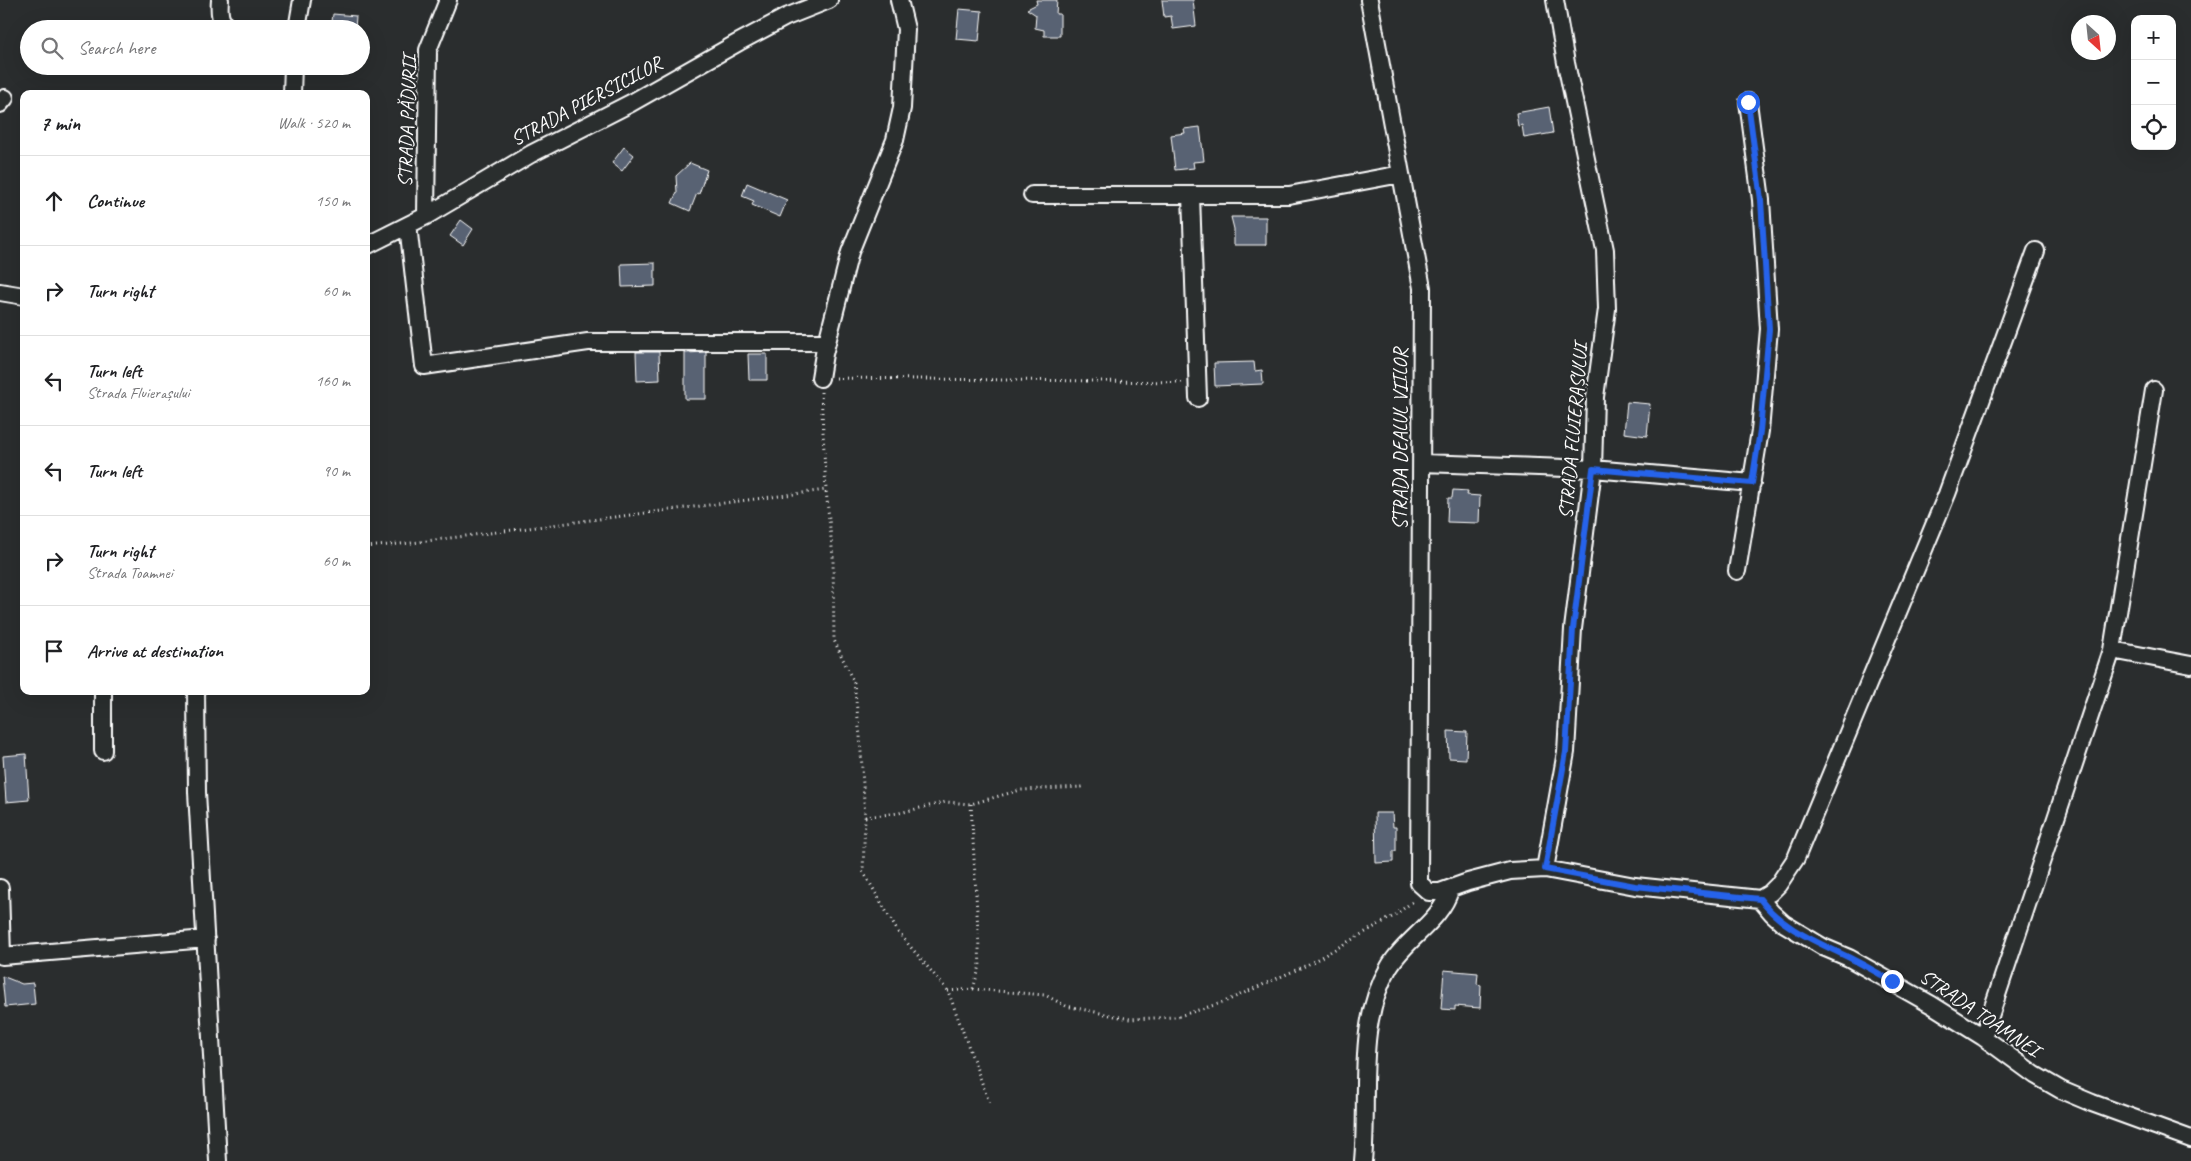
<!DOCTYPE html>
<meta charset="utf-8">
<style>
:root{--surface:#fff;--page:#f2f2f2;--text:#202124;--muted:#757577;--line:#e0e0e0}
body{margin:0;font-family:Caveat,sans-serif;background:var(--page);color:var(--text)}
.controls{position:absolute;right:15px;top:15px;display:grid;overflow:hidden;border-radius:10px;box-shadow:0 5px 20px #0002}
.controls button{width:45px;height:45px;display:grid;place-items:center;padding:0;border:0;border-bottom:1px solid var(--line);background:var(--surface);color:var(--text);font:25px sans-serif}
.compass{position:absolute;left:2071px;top:15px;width:45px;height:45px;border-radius:50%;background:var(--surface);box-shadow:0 5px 20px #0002;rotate:153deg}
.stop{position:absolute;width:15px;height:15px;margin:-11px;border:4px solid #2563eb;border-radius:50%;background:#fff}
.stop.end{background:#2563eb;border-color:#fff;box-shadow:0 1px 5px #0008}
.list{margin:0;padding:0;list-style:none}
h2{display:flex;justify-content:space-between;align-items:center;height:65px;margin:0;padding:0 20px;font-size:21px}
h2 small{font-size:16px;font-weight:400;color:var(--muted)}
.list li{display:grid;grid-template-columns:32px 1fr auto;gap:15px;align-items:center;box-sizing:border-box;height:90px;padding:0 20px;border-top:1px solid var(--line)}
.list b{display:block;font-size:19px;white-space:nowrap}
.list p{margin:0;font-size:16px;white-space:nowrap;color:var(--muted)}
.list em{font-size:16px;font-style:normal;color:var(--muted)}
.icon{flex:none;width:28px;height:28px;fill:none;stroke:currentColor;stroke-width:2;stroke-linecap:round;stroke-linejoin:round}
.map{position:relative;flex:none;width:2191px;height:1161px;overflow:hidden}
.search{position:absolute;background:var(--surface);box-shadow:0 5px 20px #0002;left:20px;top:20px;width:350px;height:55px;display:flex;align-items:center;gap:12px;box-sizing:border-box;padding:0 18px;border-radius:28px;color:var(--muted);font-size:19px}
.panel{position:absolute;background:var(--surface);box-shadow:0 5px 20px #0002;left:20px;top:90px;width:350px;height:605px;border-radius:10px}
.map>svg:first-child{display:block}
</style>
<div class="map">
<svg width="2191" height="1161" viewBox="0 0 2191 1161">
<rect width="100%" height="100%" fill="#2a2d2e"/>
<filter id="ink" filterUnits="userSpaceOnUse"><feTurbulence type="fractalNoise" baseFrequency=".02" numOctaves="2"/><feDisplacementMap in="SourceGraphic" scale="10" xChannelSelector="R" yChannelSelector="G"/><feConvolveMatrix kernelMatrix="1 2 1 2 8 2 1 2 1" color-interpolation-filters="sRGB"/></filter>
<g filter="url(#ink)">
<path fill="#596273" stroke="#fff" d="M1036,0H1057L1056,14H1060V36H1044V30L1035,28L1036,15L1027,9L1037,4Z
M1162,0H1193L1196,26L1173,29L1171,16L1164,17Z
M959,9L982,11L979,41L956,39Z
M333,14L356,16L355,29H331Z
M1549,107L1553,133L1524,138L1522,125L1518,126L1516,113Z
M1200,127L1204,161L1193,162L1194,168L1175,170L1171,135L1185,133L1184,129Z
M624,147L634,155L622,171L612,163Z
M690,163L707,170L699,194L697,193L690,211L672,203L677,192L676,176Z
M747,183L787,200L780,217L752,205L754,201L742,196Z
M1231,217H1266V245H1234V229Z
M461,220L473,229L463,245L450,236Z
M655,263V286L622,287L621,264Z
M636,352H659L660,380L637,381Z
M706,352V399H685V353Z
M748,354H767V380H749Z
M1254,362L1255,371L1262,370L1263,384L1215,386L1214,363Z
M1627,402L1650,404L1647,436L1624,433Z
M1453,490L1468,491L1467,495L1480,496L1479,523L1447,522L1448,498H1452Z
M1448,731L1467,732L1466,759L1449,758Z
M26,754L29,800L6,802L3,756Z
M1375,813H1392L1393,827H1396V851H1393V862L1376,863Z
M1444,970L1478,973L1477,984L1481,985L1480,1008L1455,1006V1010L1441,1009Z
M2,976L22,984L33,983L35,1004L5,1007Z"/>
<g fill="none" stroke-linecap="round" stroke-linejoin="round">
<defs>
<path id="minor" d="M220,0C219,11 219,22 229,29
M1369,0L1422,288L1419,883L1429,892H1440L1468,882L1510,871L1545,869L1635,886L1760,899L1770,893L1778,885L1796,858L1947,494L2036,251
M297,29L302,0
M292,94L293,66
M0,104L5,98
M1032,195H1289L1401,174
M1191,195L1198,398
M426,216L428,50L448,0
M408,225L424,366L588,342H827
M366,246L426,216L531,154L631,103L739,42L786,17L829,0
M0,292L24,296
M820,378L824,354L850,252L895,140L902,108L906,29L899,0
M1422,463L1593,469L1752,483
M1737,571L1760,431L1769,329L1761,200L1748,102
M2112,650L2191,665
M103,691V751
M196,691L197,792L218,1161
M1545,869L1566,752L1573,629L1593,469L1595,397L1607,309L1605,250L1566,63L1555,0
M0,888L2,956L206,939
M1760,899L1772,913L1783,923L1823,947L1849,958L1932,1005L1983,1037L2035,1075L2061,1090L2092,1103L2191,1139
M1983,1037L2112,650L2154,390
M1363,1161C1369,1097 1355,1025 1389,967C1405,939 1441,921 1450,890"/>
</defs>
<use href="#minor" stroke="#fff" stroke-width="20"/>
<path stroke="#fff" stroke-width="3" stroke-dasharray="1 4" stroke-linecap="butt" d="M836,378L1182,382
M821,392L826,490L833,557L834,640L854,683L860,736L865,817L863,871L898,932L948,991L989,1102
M366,547L411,543L826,490
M971,804L980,966L973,989
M865,817L899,813L946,802L971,804L1020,790L1083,787
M948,991L973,989L1045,995L1066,1006L1130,1019L1176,1017L1224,1002L1307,965L1392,917L1415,900"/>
<use href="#minor" stroke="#2a2d2e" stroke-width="16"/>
</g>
</g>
<g fill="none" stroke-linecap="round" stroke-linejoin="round" filter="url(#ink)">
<path stroke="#2563eb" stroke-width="6" d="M1748,102L1761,200L1769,329L1760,431L1752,483L1593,469L1573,629L1566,752L1545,869L1635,886L1760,899C1782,929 1818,942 1850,958C1864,965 1878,973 1892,981"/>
</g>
<g text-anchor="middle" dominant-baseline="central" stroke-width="4.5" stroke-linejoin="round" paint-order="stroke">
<g font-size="20" fill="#fff" stroke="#2a2d2e">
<text transform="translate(586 101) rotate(-28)">STRADA PIERSICILOR</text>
<text transform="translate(407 121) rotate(-88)">STRADA PĂDURII</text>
<text transform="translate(1573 431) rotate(-85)">STRADA FLUIERAȘULUI</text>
<text transform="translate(1400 439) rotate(-90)">STRADA DEALUL VIILOR</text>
<text transform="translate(1980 1013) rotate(34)">STRADA TOAMNEI</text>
</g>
</g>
</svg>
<div class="controls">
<button>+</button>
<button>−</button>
<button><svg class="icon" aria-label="locate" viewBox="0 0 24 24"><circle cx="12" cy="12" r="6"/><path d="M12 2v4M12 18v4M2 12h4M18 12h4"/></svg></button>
</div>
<svg class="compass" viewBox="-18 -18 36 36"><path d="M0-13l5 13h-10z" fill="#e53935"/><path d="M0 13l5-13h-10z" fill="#757577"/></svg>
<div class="stop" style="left:1748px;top:102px"></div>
<div class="stop end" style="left:1892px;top:981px"></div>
<div class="search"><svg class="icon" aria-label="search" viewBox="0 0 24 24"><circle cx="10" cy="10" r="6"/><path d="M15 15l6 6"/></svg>Search here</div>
<section class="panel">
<h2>7 min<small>Walk · 520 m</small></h2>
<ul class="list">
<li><svg class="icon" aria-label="ahead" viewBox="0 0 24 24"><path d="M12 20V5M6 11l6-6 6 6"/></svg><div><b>Continue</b></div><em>150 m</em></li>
<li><svg class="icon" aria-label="right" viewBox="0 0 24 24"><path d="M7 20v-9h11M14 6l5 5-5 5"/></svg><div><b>Turn right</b></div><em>60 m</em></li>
<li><svg class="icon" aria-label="left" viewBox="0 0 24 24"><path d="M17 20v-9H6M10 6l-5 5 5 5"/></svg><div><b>Turn left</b><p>Strada Fluierașului</p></div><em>160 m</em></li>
<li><svg class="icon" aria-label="left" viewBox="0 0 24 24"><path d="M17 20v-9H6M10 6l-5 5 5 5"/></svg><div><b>Turn left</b></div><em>90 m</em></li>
<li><svg class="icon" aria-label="right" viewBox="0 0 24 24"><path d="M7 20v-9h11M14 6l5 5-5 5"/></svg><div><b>Turn right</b><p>Strada Toamnei</p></div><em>60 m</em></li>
<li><svg class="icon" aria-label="arrive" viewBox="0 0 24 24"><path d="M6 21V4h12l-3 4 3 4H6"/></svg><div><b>Arrive at destination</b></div></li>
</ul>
</section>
</div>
